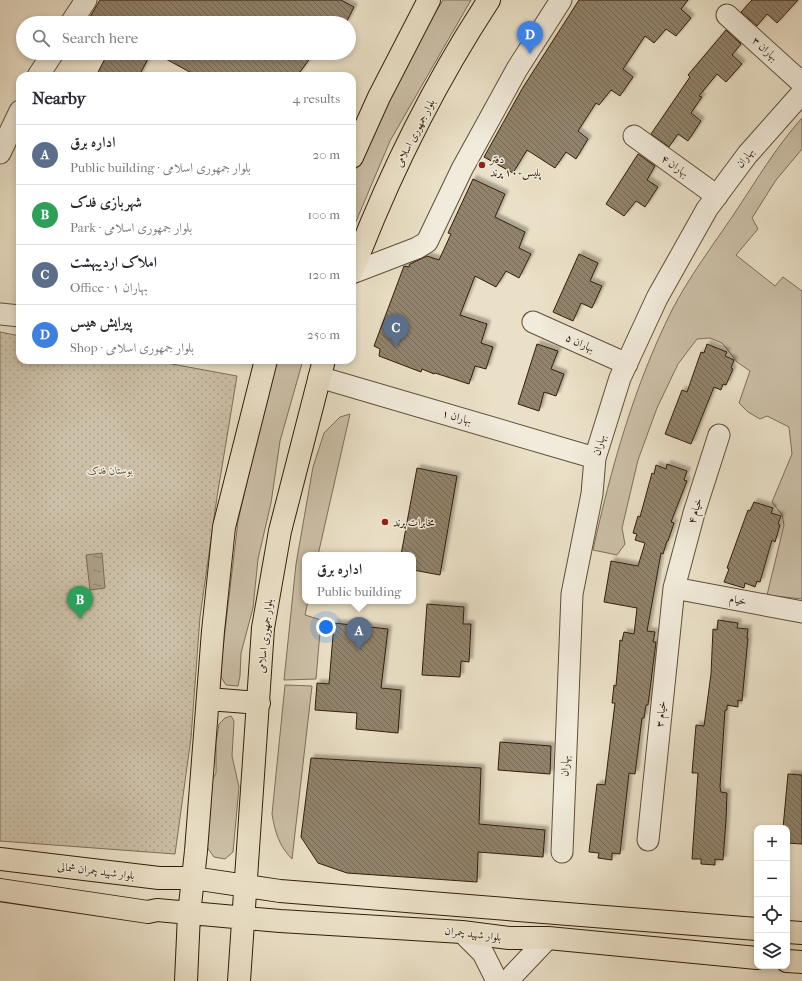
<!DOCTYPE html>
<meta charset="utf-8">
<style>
:root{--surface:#fff;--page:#f7f7f7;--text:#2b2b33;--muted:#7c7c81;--line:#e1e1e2;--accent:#111827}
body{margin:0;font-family:"IM FELL French Canon",Amiri,serif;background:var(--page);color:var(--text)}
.controls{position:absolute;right:12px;bottom:12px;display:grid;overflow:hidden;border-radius:8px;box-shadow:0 2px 6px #0003}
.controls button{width:36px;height:36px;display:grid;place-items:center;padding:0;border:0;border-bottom:1px solid var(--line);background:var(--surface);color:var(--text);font:20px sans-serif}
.you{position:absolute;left:326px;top:627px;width:14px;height:14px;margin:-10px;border:3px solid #fff;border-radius:50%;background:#1a73e8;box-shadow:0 0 0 6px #1a73e833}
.badge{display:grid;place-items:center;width:26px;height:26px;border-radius:50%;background:var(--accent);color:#fff;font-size:13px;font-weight:700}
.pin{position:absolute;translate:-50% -33px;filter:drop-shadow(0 1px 2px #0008)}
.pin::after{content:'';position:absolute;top:21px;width:14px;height:12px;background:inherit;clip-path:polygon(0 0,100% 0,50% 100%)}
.popup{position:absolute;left:302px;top:552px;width:114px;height:52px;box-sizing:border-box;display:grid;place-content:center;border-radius:8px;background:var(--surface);filter:drop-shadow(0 1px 3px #0005);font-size:13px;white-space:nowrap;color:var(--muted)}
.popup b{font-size:15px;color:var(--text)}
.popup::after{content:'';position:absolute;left:50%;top:100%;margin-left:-8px;border:8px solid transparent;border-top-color:var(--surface)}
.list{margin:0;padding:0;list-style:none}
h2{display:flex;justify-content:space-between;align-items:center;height:52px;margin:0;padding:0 16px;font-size:17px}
h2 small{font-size:13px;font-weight:400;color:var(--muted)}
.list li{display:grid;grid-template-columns:26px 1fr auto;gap:12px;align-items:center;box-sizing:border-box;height:60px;padding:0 16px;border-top:1px solid var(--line)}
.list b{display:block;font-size:15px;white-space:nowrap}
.list p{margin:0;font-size:13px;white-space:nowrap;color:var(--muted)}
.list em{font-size:13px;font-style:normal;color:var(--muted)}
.icon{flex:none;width:22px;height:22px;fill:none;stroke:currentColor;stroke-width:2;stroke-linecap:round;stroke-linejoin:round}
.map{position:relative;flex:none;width:802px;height:981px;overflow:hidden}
.search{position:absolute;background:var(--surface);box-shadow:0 2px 6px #0003;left:16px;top:16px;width:340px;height:44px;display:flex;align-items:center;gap:10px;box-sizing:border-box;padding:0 14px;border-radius:22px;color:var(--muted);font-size:15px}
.panel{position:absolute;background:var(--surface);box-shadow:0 2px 6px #0003;left:16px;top:72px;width:340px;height:292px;border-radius:12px}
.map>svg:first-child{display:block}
</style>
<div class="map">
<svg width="802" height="981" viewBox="0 0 802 981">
<defs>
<pattern id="park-dots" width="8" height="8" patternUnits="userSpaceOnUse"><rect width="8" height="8" fill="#cbbfa7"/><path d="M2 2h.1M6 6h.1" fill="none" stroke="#afa48e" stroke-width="1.8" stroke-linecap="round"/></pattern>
<pattern id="water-ripples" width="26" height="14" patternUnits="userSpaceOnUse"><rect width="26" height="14" fill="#ab9e87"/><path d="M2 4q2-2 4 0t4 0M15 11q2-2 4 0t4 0" fill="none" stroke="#8c806d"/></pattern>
<pattern id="building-back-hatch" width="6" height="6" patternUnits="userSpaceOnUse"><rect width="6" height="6" fill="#91836c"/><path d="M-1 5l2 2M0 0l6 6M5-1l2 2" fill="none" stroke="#776b57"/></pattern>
<filter id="shadow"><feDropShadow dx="3.5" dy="-3.5" stdDeviation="1" flood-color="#0004"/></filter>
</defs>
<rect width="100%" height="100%" fill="#eae0c7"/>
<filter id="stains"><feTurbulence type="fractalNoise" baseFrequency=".005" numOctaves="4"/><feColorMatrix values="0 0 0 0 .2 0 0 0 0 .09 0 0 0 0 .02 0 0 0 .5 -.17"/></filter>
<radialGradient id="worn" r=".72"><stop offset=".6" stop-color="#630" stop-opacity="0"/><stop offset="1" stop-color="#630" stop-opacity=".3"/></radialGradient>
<path fill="#cbbfa7" stroke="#7e6e58" d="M443,0H471L390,141L352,231V177L404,64Z
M802,118V149L776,180L752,218L758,229L736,255L775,286L783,277L802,291V599L767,595L784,525L782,515L772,502L792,454L789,427L767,416L760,419L748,412L739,403L750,371L737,362L722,343L710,338L697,339L678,364L657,408L638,460L622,528L625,544L617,555L593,550C611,468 634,386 672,310C689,277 713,245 734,214C756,181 776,147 802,118Z
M275,360H303L280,441L271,503L258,559L253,608L241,653L240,676L238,686L226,685L221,677L222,656L238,521Z
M350,414L318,555H305V601H308L305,615L321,620L316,679L284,680L296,564L313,467L324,433L340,417Z
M285,685L312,686L292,859C279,846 275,832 272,814Z
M231,716L234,721L232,756L239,787L233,852L225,859L214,857L206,846L209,786L216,773V743L219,724L225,718Z"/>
<path fill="url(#park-dots)" stroke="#7e6e58" d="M0,332L20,336V360H150L237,376L217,497L200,617L191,738L175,854L0,841Z"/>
<path fill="url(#water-ripples)" stroke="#7a6b55" d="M102,553L105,588L90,590L86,555Z"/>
<path fill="url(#building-back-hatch)" stroke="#311e0a" filter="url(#shadow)" d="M100,0H341L354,7L346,23H100L90,17Z
M579,0H688L681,9L691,18L676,36L666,29L654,43L645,36L623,69L633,77L620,96L611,90L599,105L596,103L578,131L588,139L576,159L566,152L555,168L527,150L513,173L484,157L522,89Z
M752,0H798L777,23L767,14L757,26L741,12Z
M726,30L741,44L732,55L742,64L726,82L717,74L699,96L702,97L691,113L701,121L688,141L678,134L669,147L651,134L690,77L688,75Z
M108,53H151L139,76H96Z
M155,53H314L297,76H197Z
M638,154L655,166L647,180L658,187L645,207L636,201L624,216L606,204Z
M473,179L505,194L495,217L525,232L519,248L531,254L519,278L506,271L496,287L475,276L460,315L487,324L481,343L493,347L486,369L475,366L469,384L435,373L434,374L422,369L421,372L379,356L380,349L374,346L404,266L409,267L410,264L427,256L439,260L451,234L448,233Z
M579,254L598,263L590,281L602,286L592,308L581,303L573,321L553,312Z
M537,344L558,351L551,369L564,374L556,396L544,392L539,411L518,404Z
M707,344L727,352L725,356L734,360L731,368L733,369L726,385L723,384L721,390L714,387L691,444L665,434L682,390L687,392L701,352L704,353Z
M667,464L687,471L684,480L687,481L671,522L674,523L668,541H667L663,554L661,553L647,631L655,632L653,642H656L648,705H646L644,718H642L635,774L629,773L620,854L612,853V860L598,858L599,853L589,852L597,784L605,785L615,703H612L614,685L616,686L620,640L622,641L624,632L634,634L637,608L604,602L611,561L638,566L645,543L635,540L637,534L633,533L638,516L640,517L652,473L654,474L656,465L666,469Z
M417,468L457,476L440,575L413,570V555H401Z
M754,502L773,508L771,513L781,516L778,524L780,525L775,542L772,540L760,582L757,581L755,587L745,583L744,588L724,582L729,569L727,568L748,510L750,511Z
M427,604L464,607L463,624H471L469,662L461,661L460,677L422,675Z
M718,620L738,623L737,628L748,629L747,638H748L742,701L738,700V707L727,705V710H725L720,787L721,792L727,793L726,820L723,860L715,859V865L701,864V859H692L698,773H692L696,725L704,726L711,674L713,629L717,630Z
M334,623L388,629L381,688L401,690L398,733L356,729L357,713L315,710L317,683L329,684Z
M500,742L551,746L550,774L498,770Z
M311,758L481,768L479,824L545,830L543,857L478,852L477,882L347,873L318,863L301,837Z
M788,774L802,775V844L787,843V828H783Z"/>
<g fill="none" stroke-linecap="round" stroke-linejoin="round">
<defs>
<path id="minor" d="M727,15L802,83
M71,23L86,0
M38,76L53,53
M634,136L717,196
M0,153L20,111
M352,273L417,248L427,242L462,169L517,69L561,0
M0,314L20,316
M533,322L627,364
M319,377L595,458
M674,588L802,612
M648,840L674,588L694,513L719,435
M562,852L572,594L592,494L595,458L620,378L657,298L707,209L747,155L802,93
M462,932L483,953L497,981
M511,981L513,975L548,938"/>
<path id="major" d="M352,157L379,97L429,0
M352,272C388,177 434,84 489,0
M208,699L259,703
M0,859L159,878H193L280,891L757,929
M0,890L148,912L157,910L280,921L462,932L509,938H548L757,958
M787,932L802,933
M787,961L802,962
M186,981L189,914L196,851L213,631L224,527L266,360
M239,981L263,628L280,531L324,360"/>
</defs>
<use href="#minor" stroke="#5f4e39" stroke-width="23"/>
<use href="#major" stroke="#311e0a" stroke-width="24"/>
<use href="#minor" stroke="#f1ebdb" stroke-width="21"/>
<use href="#major" stroke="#eae0c7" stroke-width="22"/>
</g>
<g fill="#8f2418" stroke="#f1ebdb" stroke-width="1.5">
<circle cx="482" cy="165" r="4"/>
<circle cx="385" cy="522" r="4"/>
</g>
<g text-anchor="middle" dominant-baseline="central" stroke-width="3" stroke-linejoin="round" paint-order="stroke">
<g font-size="11" fill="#311e0a" stroke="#f1ebdb">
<text transform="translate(765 49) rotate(42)">بهاران ۳</text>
<text transform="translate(415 133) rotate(-63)">بلوار جمهوری اسلامی</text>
<text transform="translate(745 158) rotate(-52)">بهاران</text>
<text transform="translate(675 166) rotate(35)">بهاران ۴</text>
<text transform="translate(580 343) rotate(24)">بهاران ۵</text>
<text transform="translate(457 417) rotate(16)">بهاران ۱</text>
<text transform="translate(599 445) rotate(-74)">بهاران</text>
<text transform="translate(695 511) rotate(-74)">خیام ۴</text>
<text transform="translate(738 600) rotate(11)">خیام</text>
<text transform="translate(265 636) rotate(-84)">بلوار جمهوری اسلامی</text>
<text transform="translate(661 714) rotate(-84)">خیام ۳</text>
<text transform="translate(565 766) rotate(-88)">بهاران</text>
<text transform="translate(96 871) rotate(7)">بلوار شهید چمران شمالی</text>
<text transform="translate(473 934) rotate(7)">بلوار شهید چمران</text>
</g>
<g font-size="11" fill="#311e0a" stroke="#f1ebdb" text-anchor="start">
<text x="490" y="159">دفتر<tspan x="490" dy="13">پلیس+۱۰ پرند</tspan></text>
<text x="393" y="522">مخابرات پرند</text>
</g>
<g font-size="11" font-style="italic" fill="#5f4e39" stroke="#f1ebdb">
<text x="110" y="470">بوستان فدک</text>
</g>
</g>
<rect width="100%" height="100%" filter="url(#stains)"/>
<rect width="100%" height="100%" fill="url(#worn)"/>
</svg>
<div class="controls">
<button>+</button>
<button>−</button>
<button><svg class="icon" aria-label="locate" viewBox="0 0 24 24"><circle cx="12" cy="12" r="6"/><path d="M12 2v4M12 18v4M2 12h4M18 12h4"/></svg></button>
<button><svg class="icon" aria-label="layers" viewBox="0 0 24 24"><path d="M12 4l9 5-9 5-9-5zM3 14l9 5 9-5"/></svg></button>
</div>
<div class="you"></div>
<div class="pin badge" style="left:359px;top:650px;background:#5c6f8a">A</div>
<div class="popup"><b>اداره برق</b>Public building</div>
<div class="pin badge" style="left:80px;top:619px;background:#2e9e5b">B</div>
<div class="pin badge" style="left:396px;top:347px;background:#5c6f8a">C</div>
<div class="pin badge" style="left:530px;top:54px;background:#3f7fe0">D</div>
<div class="search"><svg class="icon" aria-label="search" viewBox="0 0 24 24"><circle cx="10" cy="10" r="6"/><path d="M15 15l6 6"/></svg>Search here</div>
<section class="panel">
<h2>Nearby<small>4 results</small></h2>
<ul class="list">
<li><span class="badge" style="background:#5c6f8a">A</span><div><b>اداره برق</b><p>Public building · بلوار جمهوری اسلامی</p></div><em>20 m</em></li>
<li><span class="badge" style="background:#2e9e5b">B</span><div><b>شهربازی فدک</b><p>Park · بلوار جمهوری اسلامی</p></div><em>100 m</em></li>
<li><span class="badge" style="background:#5c6f8a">C</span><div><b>املاک اردیبهشت</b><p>Office · بهاران ۱</p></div><em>120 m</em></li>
<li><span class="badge" style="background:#3f7fe0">D</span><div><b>پیرایش هیس</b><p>Shop · بلوار جمهوری اسلامی</p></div><em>250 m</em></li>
</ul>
</section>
</div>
